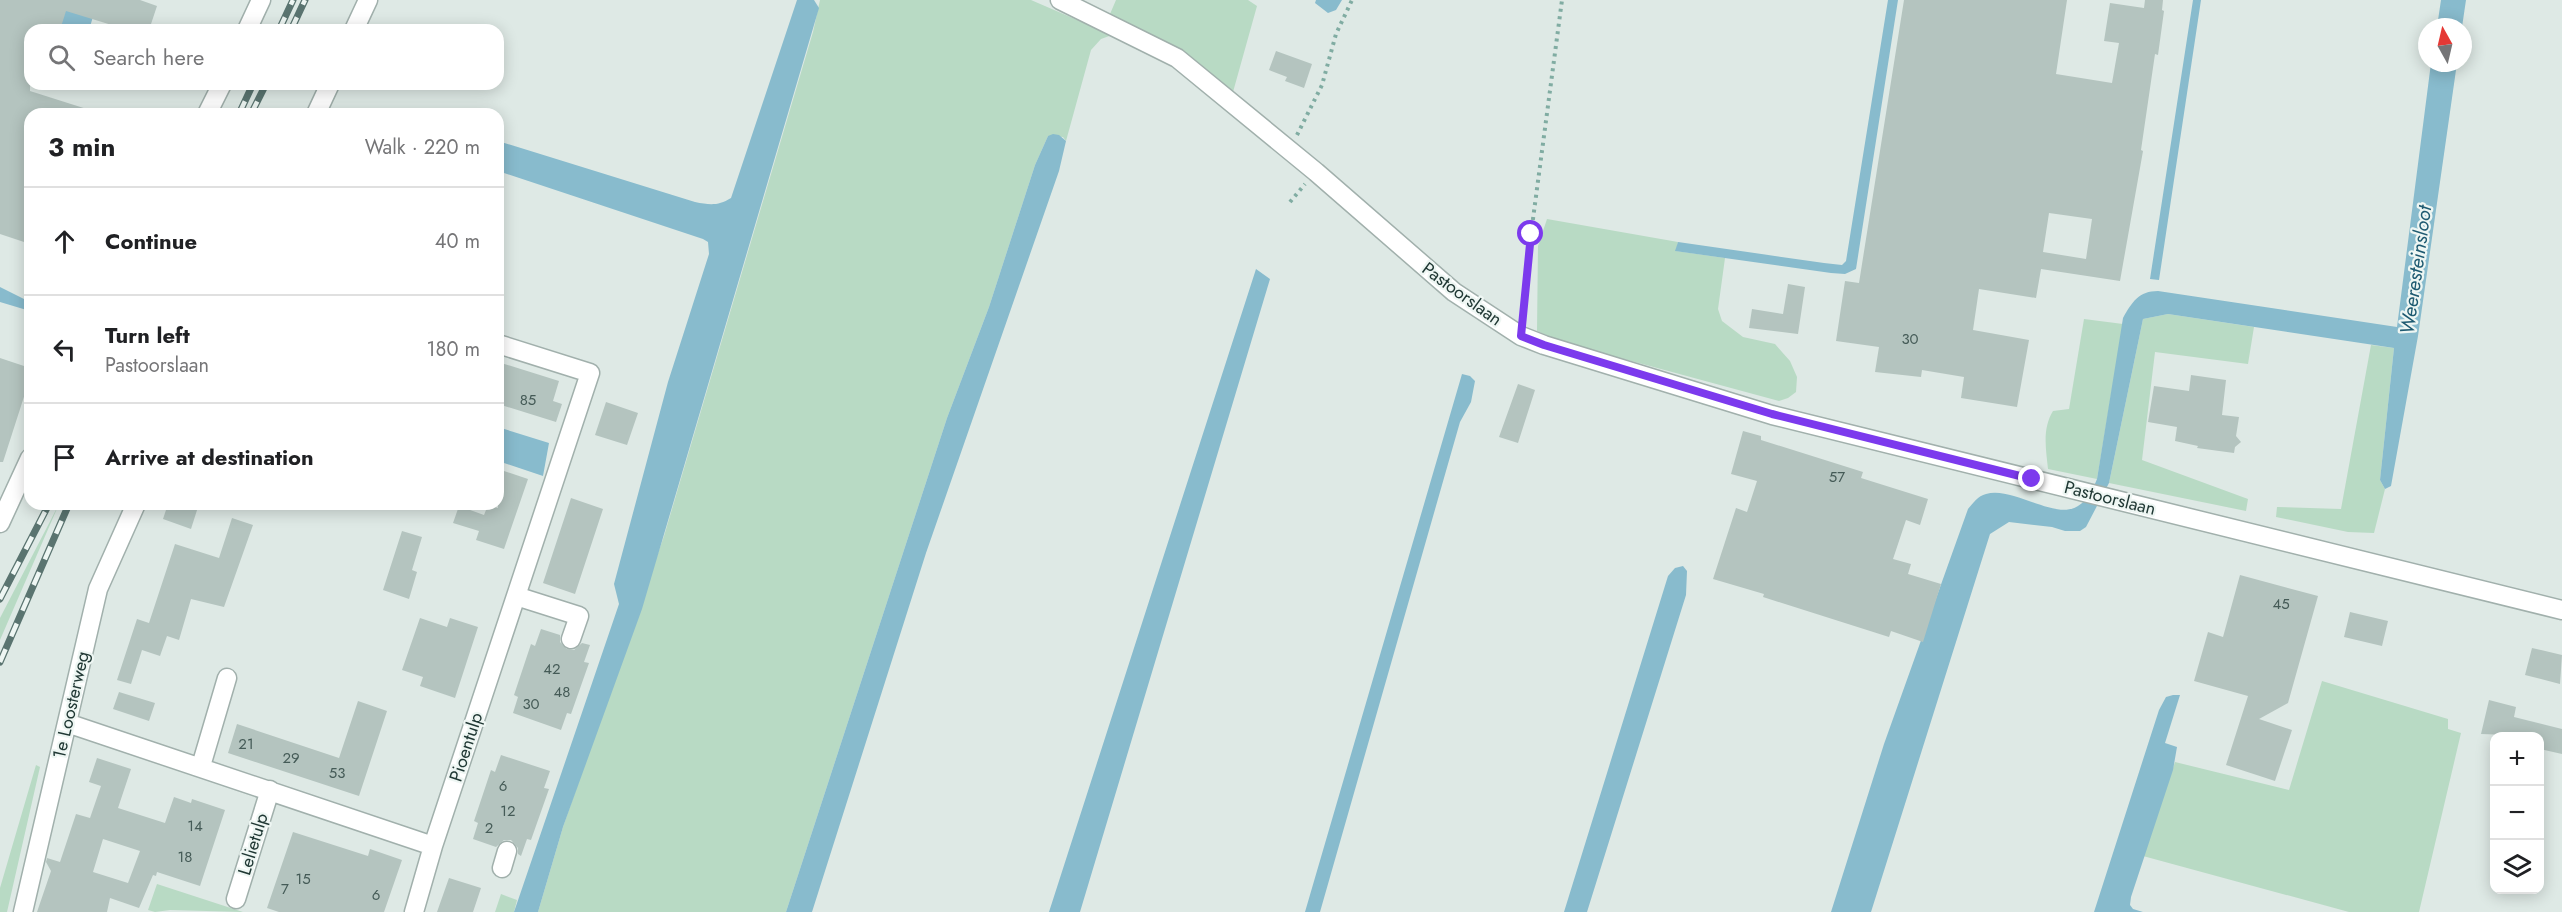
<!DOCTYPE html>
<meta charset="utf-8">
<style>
:root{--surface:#fff;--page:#f2f2f2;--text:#202124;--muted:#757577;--line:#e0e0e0}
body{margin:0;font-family:Jost,sans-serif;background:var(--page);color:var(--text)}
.controls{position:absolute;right:18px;bottom:18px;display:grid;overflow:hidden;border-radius:12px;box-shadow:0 3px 15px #0003}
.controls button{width:54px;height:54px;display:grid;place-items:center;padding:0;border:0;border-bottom:2px solid var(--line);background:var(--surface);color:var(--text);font:30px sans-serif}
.compass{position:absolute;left:2418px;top:18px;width:54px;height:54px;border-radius:50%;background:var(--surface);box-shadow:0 3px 15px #0003;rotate:352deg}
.stop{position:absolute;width:18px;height:18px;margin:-14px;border:4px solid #7c3aed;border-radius:50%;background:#fff}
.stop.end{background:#7c3aed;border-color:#fff;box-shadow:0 2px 6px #0008}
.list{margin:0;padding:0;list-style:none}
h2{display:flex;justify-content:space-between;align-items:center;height:78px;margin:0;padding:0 24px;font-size:26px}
h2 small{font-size:20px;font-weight:400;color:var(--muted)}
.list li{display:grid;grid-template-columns:39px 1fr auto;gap:18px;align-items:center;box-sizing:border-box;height:108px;padding:0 24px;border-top:2px solid var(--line)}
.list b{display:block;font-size:22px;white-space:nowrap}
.list p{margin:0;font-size:20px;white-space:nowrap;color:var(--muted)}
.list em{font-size:20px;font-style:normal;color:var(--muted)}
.icon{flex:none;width:33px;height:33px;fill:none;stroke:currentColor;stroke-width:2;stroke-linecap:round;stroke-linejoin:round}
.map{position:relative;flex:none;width:2562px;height:912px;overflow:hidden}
.search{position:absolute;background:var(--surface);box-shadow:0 3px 15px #0003;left:24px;top:24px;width:480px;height:66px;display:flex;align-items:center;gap:15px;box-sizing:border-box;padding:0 21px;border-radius:18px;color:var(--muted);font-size:22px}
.panel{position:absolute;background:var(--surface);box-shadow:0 3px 15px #0003;left:24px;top:108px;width:480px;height:402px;border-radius:18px}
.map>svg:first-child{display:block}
</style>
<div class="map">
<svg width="2562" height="912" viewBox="0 0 2562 912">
<rect width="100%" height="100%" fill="#dee9e5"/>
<path fill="#b8dac4" d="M820,0H1031L1112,35L1101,39L1091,50L1066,141L1063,137L1048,136L1035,165L989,307L947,418L786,912H538L563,827L664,536L813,32Z
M1116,0H1248L1257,6L1233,92C1196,59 1155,36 1110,14Z
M1547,219L1678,242L1676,251L1725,258L1718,309L1722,321L1743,337L1775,344L1790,361L1797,377L1796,392L1788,398L1779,401L1565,343L1537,331L1538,246Z
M2168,314L2254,327L2248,364L2155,352L2142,460L2248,499L2246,511L2109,483L2143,319Z
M2084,319L2123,324L2097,479L2048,469C2046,449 2042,429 2053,411L2069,409Z
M2371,345L2394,348L2380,480L2385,489L2374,533L2348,532L2276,517L2277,507L2341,509Z
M59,504L0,640V618Z
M2322,681L2448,719V729L2461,733L2419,912H2349L2143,856L2175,762L2289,790Z
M36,765L40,767L7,912H0V888Z
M157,884L243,912L170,910L155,912L148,910Z
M501,894L517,900L514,912H495Z"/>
<path fill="#88bbcd" d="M63,0H98L89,30H54Z
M797,0H814L819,8L642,609L563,827L538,912H514L619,604L614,584L668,382L709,254L708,242L703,239L498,171V141L695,202C710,205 718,206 731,198Z
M1316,0H1342L1336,10L1328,13L1315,3Z
M1888,0H1898L1856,269L1845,274L1831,273L1675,251L1678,242L1824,263L1842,265L1846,261Z
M2193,0H2201L2159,280L2150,279Z
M2441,0H2466L2462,27H2437Z
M2431,63H2457L2418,336L2391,486L2385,489L2380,480L2394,348L2168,314L2143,319L2109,483L2086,527L2080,531H2065L2052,527L2009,522L1990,534L1871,912H1831L1884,744L1968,509C1973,503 1978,496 1986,494C2013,486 2055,521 2078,506C2088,500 2093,489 2097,479L2123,318C2132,302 2139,291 2158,291L2397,327Z
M1053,134L1059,135L1066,141L1059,171L926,553L812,912H786L947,418L989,307L1035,165L1048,136Z
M1256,269L1270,279L1080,912H1049Z
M0,287L30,302V311L0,302Z
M1462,374L1470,376L1475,381L1471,402L1460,422L1320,912H1305Z
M498,427L549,443L543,476L498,461Z
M1683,566L1687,571L1686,595L1587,912H1564L1668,576L1675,568Z
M2173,695H2180L2165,743L2177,747L2173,770L2131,897L2130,905L2133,909L2143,912H2094L2159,710L2166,697Z"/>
<path fill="#b4c4bf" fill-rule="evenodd" d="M0,0H140L157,6L149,30H128L66,11L60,30H30V91L93,111L92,114H30V244L0,234Z
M1904,0H2067L2056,74L2112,83L2119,43L2104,41L2110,3L2144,8L2145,0H2163L2162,10L2164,11L2158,55L2155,54L2141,150L2143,151L2120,281L2041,269L2036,298L1979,289L1973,330L2029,340L2017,407L1961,398L1964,377L1922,370L1921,377L1875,372L1879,347L1836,341L1845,281L1859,283ZM2049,213L2092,219L2086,259L2043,252Z
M1276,51L1312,64L1304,88L1285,81L1287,77L1269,70Z
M1788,284L1805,287L1798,334L1749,328L1752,309L1783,314Z
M0,358L30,368V378L3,462H0Z
M498,362L559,381L553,401L562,404L556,422L498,404Z
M2191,375L2226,380L2222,415L2239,417L2236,436L2241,442L2235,447L2234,453L2197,448L2198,446L2175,441L2177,427L2148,422L2154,386L2189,391Z
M1518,384L1535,390L1518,443L1499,437Z
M606,402L638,413L627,445L595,435Z
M1743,431L1761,436V440L1863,472L1861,478L1928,499L1920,525L1906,520L1893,559L1911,564L1908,574L1941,584L1923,642L1891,631L1889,637L1763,597L1764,594L1713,579L1736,508L1747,512L1757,481L1731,474Z
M498,469L528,479L504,549L476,540L479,531L453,523L459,506L484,515L488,505L498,508Z
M571,498L603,509L575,594L543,583Z
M168,504H189L198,507L191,529L163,519Z
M232,518L253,525L224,607L191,599L179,640L167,636L160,656L142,650L131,684L117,680L137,619L149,623L175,544L219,558Z
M402,531L422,537L412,570L417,572L409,599L383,590Z
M2240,575L2318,596L2288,703L2259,719L2292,730L2275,781L2226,765L2248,696L2194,681L2208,632L2223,637Z
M2350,612L2388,621L2382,646L2344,637Z
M420,618L447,627L450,618L478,627L455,698L420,686L423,677L402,670Z
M541,629L560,635V642L567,649L574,650L582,643L590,645L584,662L589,663L571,714L567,713L561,730L513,713L518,697L514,695L531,644L535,646Z
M2532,648L2562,655L2560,684L2525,675Z
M119,692L155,703L149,721L113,709Z
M2489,700L2516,707L2514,717L2562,729V754L2540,749V736L2481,734Z
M358,701L387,711L359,796L228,753L237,724L339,758Z
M501,755L550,771L544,788L549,789L531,840L527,839L521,856L518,854V848L511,840H504L496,847L473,839L478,823L474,821L491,770L495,772Z
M97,758L131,769L118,808L165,823L174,797L191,803L192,799L225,810L200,886L157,872L156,876L153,875L139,908L110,898L107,912H37L51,871L46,862L47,858L60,862L76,814L90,818L101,786L89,782ZM103,839L140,851L128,883L93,872Z
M293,832L368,856L370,849L402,860L384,912H279L267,908Z
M449,878L481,888L473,912H437Z"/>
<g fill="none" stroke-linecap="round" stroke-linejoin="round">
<defs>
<path id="minor" d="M1060,0L1177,58L1316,172L1454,292L1521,336L1544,345L1772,415L2562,610
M247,30L261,0
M354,30L368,0
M207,114L222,84
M316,114L330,84
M0,523L30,458
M516,596L579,616L571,639
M67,723L433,846
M201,766L227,678
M502,868L507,851
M236,899L270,790
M23,912L98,589L136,504
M414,912L433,846L590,373L498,344"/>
</defs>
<use href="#minor" stroke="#a1b0ac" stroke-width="21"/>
<path stroke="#80aca2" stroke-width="4" stroke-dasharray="3 4.5" stroke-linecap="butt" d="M1297,135L1322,85L1336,34L1352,0
M1290,202L1305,184
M1523,317L1531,234L1562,0"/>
<use href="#minor" stroke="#fff" stroke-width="18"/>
<defs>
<path id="rail" d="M279,30L293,0
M291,30L305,0
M239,114L253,84
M251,114L266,84
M0,599L49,504
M0,662L69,504"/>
</defs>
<use href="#rail" stroke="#5a7470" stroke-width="7"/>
<use href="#rail" stroke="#eef6f3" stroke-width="4.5" stroke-dasharray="14" stroke-linecap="butt"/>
</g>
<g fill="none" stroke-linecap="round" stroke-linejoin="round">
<path stroke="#7c3aed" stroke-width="8" d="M1531,234L1521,336L1544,345L1772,414L2032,479"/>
</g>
<g text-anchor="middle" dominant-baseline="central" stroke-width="4.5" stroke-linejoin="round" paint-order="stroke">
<g font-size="15" fill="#455b57">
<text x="1910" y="339">30</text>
<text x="528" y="400">85</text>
<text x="1837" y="477">57</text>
<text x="2281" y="604">45</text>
<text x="552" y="669">42</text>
<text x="562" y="692">48</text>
<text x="531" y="704">30</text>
<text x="246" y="744">21</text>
<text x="291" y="758">29</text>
<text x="337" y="773">53</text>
<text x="503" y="786">6</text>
<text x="508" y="811">12</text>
<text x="195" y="826">14</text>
<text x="489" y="828">2</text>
<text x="185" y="857">18</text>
<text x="303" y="879">15</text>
<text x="285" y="889">7</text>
<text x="376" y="895">6</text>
</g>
<g font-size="18" fill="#203834" stroke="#eef6f3">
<text transform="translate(1462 294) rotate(36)">Pastoorslaan</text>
<text transform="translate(2110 498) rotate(14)">Pastoorslaan</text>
<text transform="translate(71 705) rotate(-77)">1e Loosterweg</text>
<text transform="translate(466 747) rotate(-72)">Pioentulp</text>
<text transform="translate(253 844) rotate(-73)">Lelietulp</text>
</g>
<g font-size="20" font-style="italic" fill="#1e5a71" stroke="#eef6f3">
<text transform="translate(2416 270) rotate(-82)">Weeresteinsloot</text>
</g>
</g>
</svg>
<div class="controls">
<button>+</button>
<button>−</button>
<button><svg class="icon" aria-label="layers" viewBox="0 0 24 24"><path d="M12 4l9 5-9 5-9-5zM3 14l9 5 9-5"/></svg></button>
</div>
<svg class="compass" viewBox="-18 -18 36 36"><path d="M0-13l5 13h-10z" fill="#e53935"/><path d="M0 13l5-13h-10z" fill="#757577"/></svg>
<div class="stop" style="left:1531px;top:234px"></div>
<div class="stop end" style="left:2032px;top:479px"></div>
<div class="search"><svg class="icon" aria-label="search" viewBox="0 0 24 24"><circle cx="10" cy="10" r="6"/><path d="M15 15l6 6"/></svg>Search here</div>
<section class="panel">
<h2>3 min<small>Walk · 220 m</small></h2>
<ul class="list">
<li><svg class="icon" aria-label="ahead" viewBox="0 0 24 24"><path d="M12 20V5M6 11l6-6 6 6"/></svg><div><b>Continue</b></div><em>40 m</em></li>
<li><svg class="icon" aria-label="left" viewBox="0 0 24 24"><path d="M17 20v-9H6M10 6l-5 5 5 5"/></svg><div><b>Turn left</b><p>Pastoorslaan</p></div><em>180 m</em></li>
<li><svg class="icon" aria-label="arrive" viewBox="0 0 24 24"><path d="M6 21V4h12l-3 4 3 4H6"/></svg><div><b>Arrive at destination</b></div></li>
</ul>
</section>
</div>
